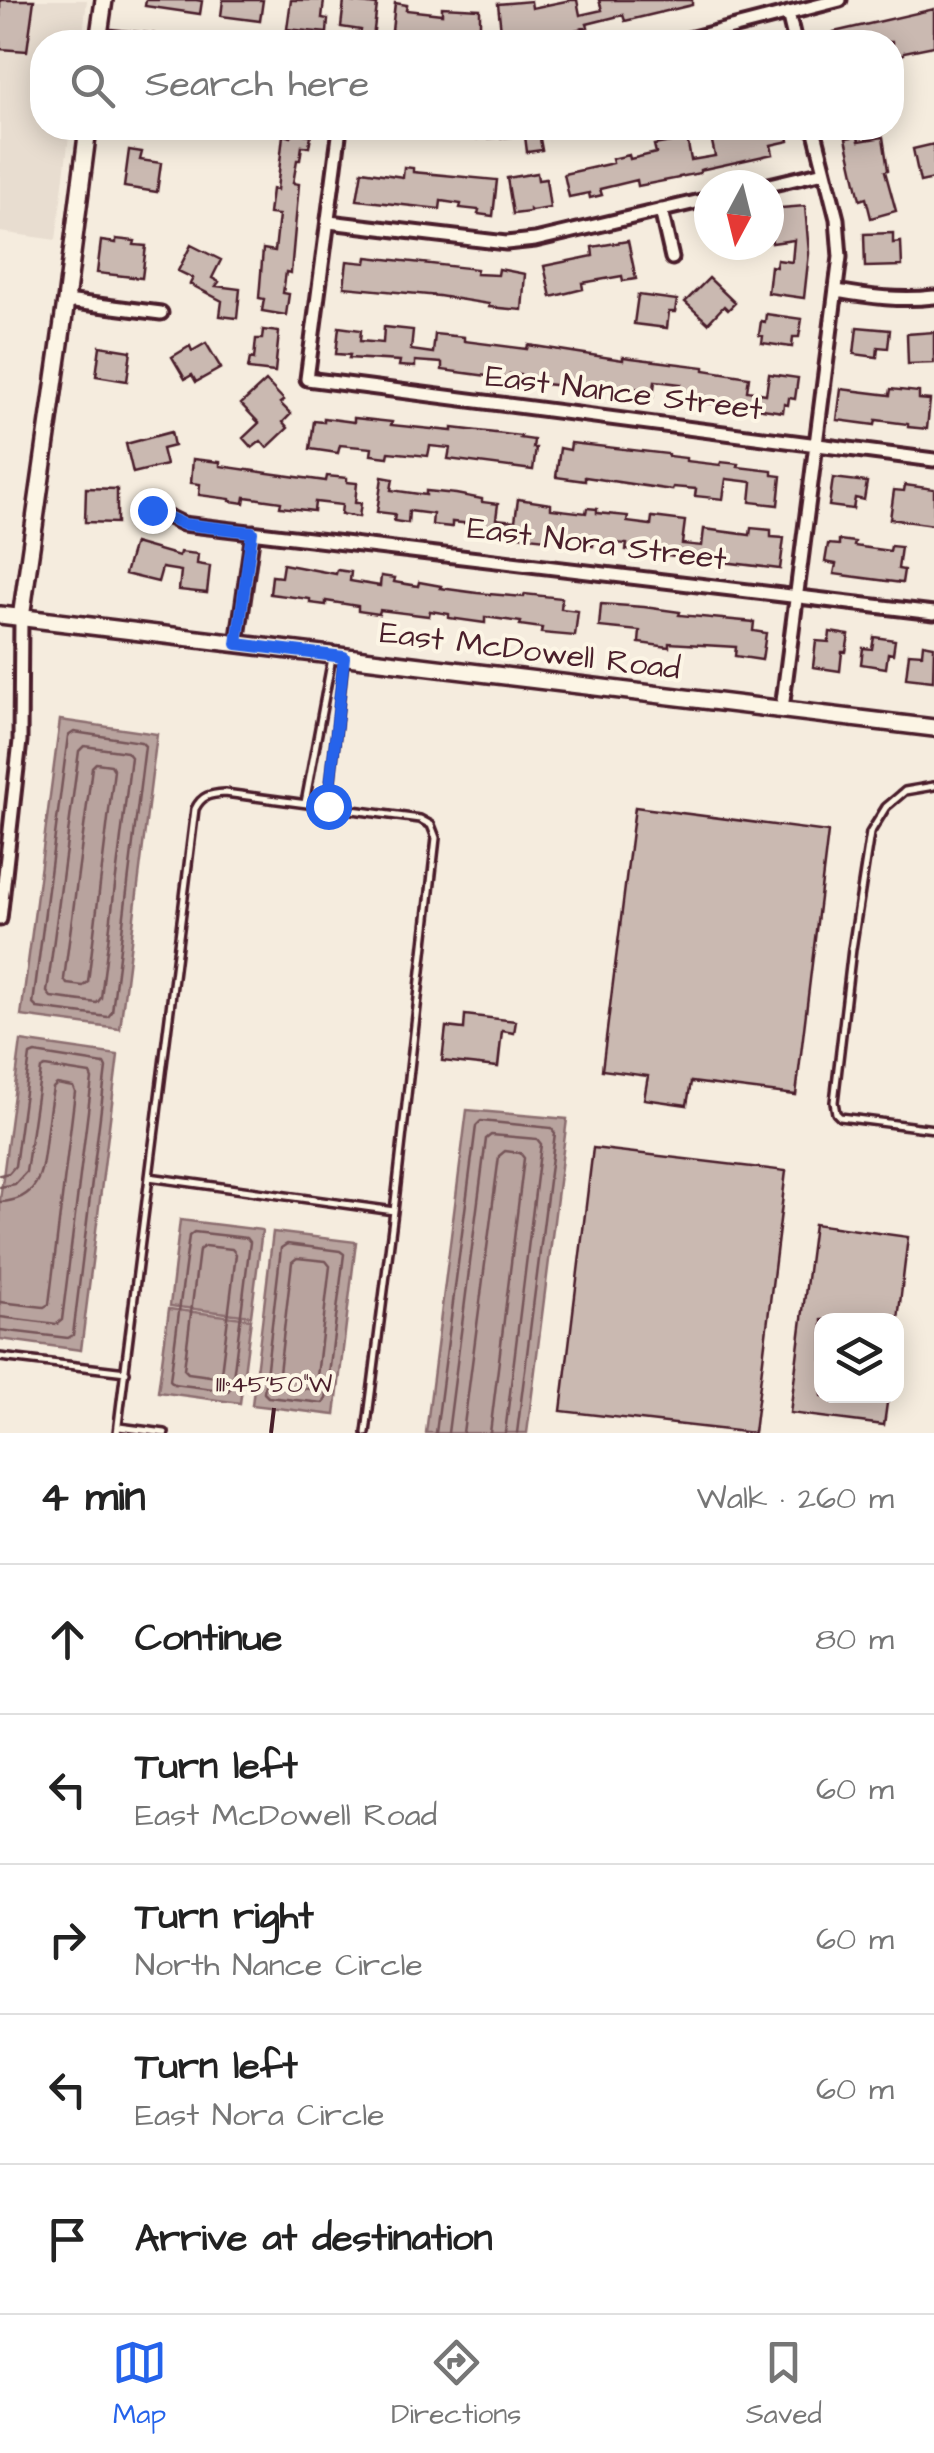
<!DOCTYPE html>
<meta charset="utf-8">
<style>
:root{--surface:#fff;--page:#f6f6f6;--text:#222;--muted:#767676;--line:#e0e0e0;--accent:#2563eb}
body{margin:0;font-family:"Architects Daughter",sans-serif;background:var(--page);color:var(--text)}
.controls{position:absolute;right:30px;bottom:30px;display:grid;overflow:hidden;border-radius:20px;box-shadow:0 5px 25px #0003}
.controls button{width:90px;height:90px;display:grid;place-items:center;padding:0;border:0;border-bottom:2px solid var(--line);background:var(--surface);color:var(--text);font:50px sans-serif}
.compass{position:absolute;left:694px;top:170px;width:90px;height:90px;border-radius:50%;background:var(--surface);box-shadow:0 5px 25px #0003;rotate:187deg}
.stop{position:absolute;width:30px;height:30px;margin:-22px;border:8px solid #2563eb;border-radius:50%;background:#fff}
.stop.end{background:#2563eb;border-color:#fff;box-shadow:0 2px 10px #0008}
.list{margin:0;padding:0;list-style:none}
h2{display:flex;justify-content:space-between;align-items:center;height:130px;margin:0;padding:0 40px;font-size:42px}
h2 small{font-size:32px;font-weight:400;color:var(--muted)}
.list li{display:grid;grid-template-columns:65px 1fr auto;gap:30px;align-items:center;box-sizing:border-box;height:150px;padding:0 40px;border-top:2px solid var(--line)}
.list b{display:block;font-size:38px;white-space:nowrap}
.list p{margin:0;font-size:32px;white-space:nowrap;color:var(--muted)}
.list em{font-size:32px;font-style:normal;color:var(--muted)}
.icon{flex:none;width:55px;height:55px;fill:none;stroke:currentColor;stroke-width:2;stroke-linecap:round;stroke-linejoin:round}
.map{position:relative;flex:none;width:934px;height:1433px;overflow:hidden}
.search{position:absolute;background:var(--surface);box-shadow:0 5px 25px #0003;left:30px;right:30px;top:30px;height:110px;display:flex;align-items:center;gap:25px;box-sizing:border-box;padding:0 35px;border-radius:40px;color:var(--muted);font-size:38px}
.sheet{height:880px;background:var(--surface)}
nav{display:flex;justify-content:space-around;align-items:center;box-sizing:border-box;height:140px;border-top:2px solid var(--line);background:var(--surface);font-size:28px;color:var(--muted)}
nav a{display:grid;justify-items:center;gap:5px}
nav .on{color:var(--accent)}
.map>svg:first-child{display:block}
</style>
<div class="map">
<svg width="934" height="1433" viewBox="0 0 934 1433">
<rect width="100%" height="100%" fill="#f5ecde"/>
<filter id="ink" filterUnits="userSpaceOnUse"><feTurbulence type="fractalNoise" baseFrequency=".01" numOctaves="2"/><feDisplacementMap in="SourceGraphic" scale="20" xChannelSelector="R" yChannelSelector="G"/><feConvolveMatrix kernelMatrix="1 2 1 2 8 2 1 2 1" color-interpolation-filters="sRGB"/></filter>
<g filter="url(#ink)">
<path fill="#e8ddd0" d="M0,0H87L82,42H42V128H70L56,240L0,232Z"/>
<path fill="#b8a39e" stroke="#8c6e70" stroke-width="2.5" d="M60,720L157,734L120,1029L21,1016Z
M21,1041L118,1055L81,1350L0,1339V1200Z
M467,1110L567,1119L527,1433H426Z
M180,1220L262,1230L251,1316L170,1306Z
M273,1232L356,1242L335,1415L252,1405Z
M169,1309L251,1319L240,1403L158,1392Z"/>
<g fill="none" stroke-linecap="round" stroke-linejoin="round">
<path stroke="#765459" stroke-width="2.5" d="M74,732L141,742L145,746L112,1012L108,1017L37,1008L33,1004L68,736Z
M84,746L127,752L131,757L101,998L97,1003L51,997L47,992L79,751Z
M96,763L111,765L114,770L88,982L83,986L67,984L64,979L92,767Z
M0,1175L9,1173L15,1166L30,1055L35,1053L104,1064L106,1068L73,1335L68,1338L0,1330
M0,1187L15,1184L26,1172L41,1069L45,1067L90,1074L92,1079L62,1320L57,1324L0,1317
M0,1202C41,1200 42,1170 46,1137C48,1120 50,1104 53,1088L57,1084L73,1087L75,1092L49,1304L44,1307L0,1302
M194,1232L247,1238L250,1242L232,1386L228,1391L174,1384L170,1380L189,1236Z
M287,1244L340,1251L344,1254L326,1399L323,1403L268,1397L264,1393L281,1248Z
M205,1246L232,1249L236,1254L221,1373L217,1377L188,1373L184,1369L199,1250Z
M297,1258L326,1261L330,1266L316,1385L311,1389L282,1386L278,1381L292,1262Z
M436,1433L476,1126L481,1121L551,1128L555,1133L517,1433
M448,1433L486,1139L491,1135L537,1139L541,1144L505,1433
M463,1433L499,1156L505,1151L520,1153L524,1158L490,1433"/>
</g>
<path fill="#cab9b1" stroke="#4a1f2b" stroke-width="2.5" d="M0,0H34L27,51L0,49Z
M146,0H196L202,1L200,14L145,6Z
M223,0H263L260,21L221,16Z
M291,0H324L322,18L328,19L327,33L287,29Z
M571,0H577L580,15L602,10L599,0H692V5L625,21L623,15L587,24L588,27L550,36L502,40L498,4L531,1L532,8Z
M344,1L377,5L373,38L360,36L361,30L341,27Z
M395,3L407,5L406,10L442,14V7L480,9V41L461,40V35L425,33V42L391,40Z
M934,9V46L904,52V54L892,57V42H865L864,40L836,42L834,32Z
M476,128H538L542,150L527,152L525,136L477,139Z
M753,128H787L789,141L771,145L773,154L700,170V173L679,177V178L638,186L637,180L600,189L602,195L590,198L589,193L569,197L564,174L613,163L612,159L629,155L630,159L656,153L654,145L687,139L691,160L715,156L711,137Z
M292,132L311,135L309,147L302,146L300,160H297L293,183L299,184L291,273L286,272L283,293L289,294L286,315L262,311L264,299L259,298L263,249L275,251L279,215L269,214L272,189L277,190L283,135L291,137Z
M858,136L859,141L883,137L888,170L885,171L896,211L871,218L866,198L860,200L846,138Z
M934,144V179L920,182L913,149Z
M129,150L142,152L140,160L161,163L157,192L124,187Z
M404,167L413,168V172L497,180L493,216L478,214L479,210L460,208L461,204L441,201L440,209L357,200L362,171L403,177Z
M537,173L538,180L546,179L550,208L531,211L530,210V212L513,214L507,178Z
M805,206L809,253L804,298L768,293L771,266L776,267L777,260L792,262L794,240L772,243L769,209Z
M893,233V243L901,242L902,266L865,267L864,234Z
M116,239L135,241L134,245L146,246L142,278L97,273L101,241L116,243Z
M628,241L636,279L623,281L622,276L582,283L583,289L551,297L544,266L593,256L592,247Z
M191,245L221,260L212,278L219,282L216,286L240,289L237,318L220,316L222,301L190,284L193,278L178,271Z
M367,257L477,269L476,274L498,275L499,269L525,274L522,310L489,307V304L439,296L344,287L347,261L366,263Z
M709,278L735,303L728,310L724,306L708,323L685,302Z
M638,295L677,300L675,312H669L667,328L634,324Z
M766,314L802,319L799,337H793L792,347L762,343L763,336L759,335L761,321L765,322Z
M339,327L361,330L360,341L383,343L384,327L413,330L411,350L433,353L435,334L464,337V341L527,349L528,345L623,360V357L704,367V370L749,377L747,391L766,394L769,374L798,378L795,399L789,398L788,405L784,404L783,412L750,407L749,409L679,399L681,384L655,381L653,397L640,396L641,389L605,386V390L545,384V378L510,374V379L442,370V363L415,361V367L399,366L400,361L349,358L350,355L336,354Z
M857,327L890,330L888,348L878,347L877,357L854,354Z
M263,330L279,332L275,372L248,369L250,358L254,359L256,339H262Z
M934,332V363L908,364L907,334Z
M206,343L221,368L196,382L192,375L185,379L172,357L190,346L192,351Z
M100,346L131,351L127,381L96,376Z
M266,381L284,400L280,403L291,414L283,422L288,428L267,448L261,441L252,448L243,438L259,423L241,404Z
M841,389L890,395L891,389L919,392V399L930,400L927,429L908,427V424L876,420L875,425L837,420Z
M324,418L354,422V418L392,422L391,425L452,431V428L521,436L520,438L534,440L533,448H536L533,470L448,459L450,448L430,446L428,456L389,452L388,457L371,455L372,448L340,445L338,453L310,449L314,421L324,422Z
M171,432L174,446L162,449L166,465L133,473L126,444Z
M571,443L668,454V456L686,458V461L720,465L721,462L739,464L738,467L772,471V475L781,476L778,505L750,502L752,482L726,479L723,499L695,496L696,489L673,487L672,490L585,477V481L556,477L560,448L570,450Z
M193,459L220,462V466L268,473L326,481L327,476L347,478V482L357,483L355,503H361L359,517L341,514L342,505L315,502L314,511L280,507L281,502L245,497L244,503L230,501V499L199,495L200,484L191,483Z
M382,477L393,479L391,490L426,495V491L456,494L482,499V502L498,504L496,519L515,521L518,499L551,504V509L586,513L587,508L597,509V513L628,516L627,522L651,525L652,517L685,521L682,544L702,546L704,529L750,535L751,528L771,530V537L784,538L780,569L626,550L627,544L594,541L593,546L580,544L581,534L548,530L546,539L481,532V525L452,522V527L432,525L433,514L409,511L408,523L394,521L395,514L377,512Z
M833,478L867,482L864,500L855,498L853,509L829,506Z
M905,485L934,489V525L890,519L894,490L904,491Z
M86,488L117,489V523L85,522Z
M839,540L855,542L854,546L890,551L891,546L901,547L898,569L904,570L902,583L834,574L836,564L825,562L828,544L839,545Z
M134,543L179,556L180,552L198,554L197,564L210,566L207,593L179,590L181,571L162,568L158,582L125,574Z
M283,564L336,574L337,570L351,572L350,581L380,586L381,576L395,578L394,582L418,586L419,582L441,586L440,588L477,593L524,597L525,594L562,598L561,609L578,611L575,636L541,633L542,628L520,625L521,622L485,617V623L449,618V614L430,611L429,616L380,610L379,614L358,611V606L326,601V605L310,603V599L270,594L272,576L281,577Z
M601,604L644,607L680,612L679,615L754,622L753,631L766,633L762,660L735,656L736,647L669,643V647L639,643L640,631L599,627Z
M830,632L849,635L846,652H842L840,671L813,667L816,641L829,642Z
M874,637L895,640L893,654L888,653L886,668L861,664L863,648L872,649Z
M923,644L934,646L933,681L906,678L909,653L922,654Z
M635,807L828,832L796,1095L691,1082L687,1105L644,1099L648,1076L602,1070Z
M465,1015L516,1021L514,1033L502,1031L498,1067L442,1061L446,1027L464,1029Z
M593,1148L786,1171L754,1433L561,1411Z
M814,1224L908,1237L898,1320H822V1396H888L884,1425L790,1413Z"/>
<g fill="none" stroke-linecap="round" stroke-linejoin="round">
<defs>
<path id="lane" d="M934,786L905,791L886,807L870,833L852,949L834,1102L836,1113L840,1117L934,1129
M305,803L332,658
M328,806L344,660
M0,1357L126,1372
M119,1427L165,1433
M117,1433L195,809C202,795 210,794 225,793L420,819L431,825L436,838L394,1211L149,1177
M366,1433L394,1211"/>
<path id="street" d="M788,13L795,42
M99,36L153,42
M677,42L840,0
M340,128L307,379L934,460
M769,185L824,172
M661,210L672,258
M329,222L506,243L535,240L709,199
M837,291C870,297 901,301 934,297
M66,301L161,313
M152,509L183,524L934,613
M237,644L253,532
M782,709L840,257L837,219L814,128
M0,919L20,741L21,618"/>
<path id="secondary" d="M98,42L104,0
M0,615L934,728
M21,618L66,301L88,128"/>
</defs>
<use href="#lane" stroke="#4a1f2b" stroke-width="12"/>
<use href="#street" stroke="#4a1f2b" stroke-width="19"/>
<use href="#secondary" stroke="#4a1f2b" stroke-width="22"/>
<use href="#lane" stroke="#fcf5e5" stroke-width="5"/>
<use href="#street" stroke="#fcf5e5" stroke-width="11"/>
<use href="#secondary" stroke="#fcf5e5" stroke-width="15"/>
</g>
</g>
<g fill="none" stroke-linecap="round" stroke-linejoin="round" filter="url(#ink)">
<path stroke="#2563eb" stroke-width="12" d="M152,510L183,524L252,532L237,644L344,657L328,806"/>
</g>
<path fill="none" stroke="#4a1f2b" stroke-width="4" d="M271,1433L274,1408"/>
<g text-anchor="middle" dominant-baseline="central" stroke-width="8" stroke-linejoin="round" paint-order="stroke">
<g font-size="32" fill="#4a1f2b" stroke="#fcf5e5">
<text transform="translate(624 393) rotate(7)">East Nance Street</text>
<text transform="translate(597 544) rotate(7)">East Nora Street</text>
<text transform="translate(530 651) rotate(7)">East McDowell Road</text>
</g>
</g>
<g font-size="25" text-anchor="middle" fill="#4a1f2b" stroke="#fcf5e5" stroke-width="8" stroke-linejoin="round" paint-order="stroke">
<text x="274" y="1392">111°45'50"W</text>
</g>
</svg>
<div class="controls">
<button><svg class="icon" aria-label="layers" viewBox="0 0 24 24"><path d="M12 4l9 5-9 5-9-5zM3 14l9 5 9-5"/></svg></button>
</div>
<svg class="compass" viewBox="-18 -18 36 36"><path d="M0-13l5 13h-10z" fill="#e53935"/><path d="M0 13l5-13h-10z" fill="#767676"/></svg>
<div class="stop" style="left:328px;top:806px"></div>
<div class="stop end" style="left:152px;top:510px"></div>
<div class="search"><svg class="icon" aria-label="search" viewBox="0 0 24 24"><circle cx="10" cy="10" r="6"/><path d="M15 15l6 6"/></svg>Search here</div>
</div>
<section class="sheet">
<h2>4 min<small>Walk · 260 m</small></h2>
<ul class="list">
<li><svg class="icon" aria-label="ahead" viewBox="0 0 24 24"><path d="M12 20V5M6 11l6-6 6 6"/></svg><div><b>Continue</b></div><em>80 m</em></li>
<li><svg class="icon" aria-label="left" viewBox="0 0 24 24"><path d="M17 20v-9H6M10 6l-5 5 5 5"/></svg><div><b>Turn left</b><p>East McDowell Road</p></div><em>60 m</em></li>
<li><svg class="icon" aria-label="right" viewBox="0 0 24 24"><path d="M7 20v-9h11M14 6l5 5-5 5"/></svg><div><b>Turn right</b><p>North Nance Circle</p></div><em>60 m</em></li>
<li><svg class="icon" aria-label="left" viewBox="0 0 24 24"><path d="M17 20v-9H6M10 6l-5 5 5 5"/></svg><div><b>Turn left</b><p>East Nora Circle</p></div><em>60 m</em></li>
<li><svg class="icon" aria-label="arrive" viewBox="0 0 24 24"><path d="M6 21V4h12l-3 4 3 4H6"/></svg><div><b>Arrive at destination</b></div></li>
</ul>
</section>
<nav>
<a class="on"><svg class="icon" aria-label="map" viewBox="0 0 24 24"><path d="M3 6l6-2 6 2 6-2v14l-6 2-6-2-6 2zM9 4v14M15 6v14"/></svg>Map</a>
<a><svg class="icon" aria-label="directions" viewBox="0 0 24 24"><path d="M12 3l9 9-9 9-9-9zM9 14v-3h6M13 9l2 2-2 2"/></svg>Directions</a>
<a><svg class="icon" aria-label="saved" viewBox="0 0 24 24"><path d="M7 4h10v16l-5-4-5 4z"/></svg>Saved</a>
</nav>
